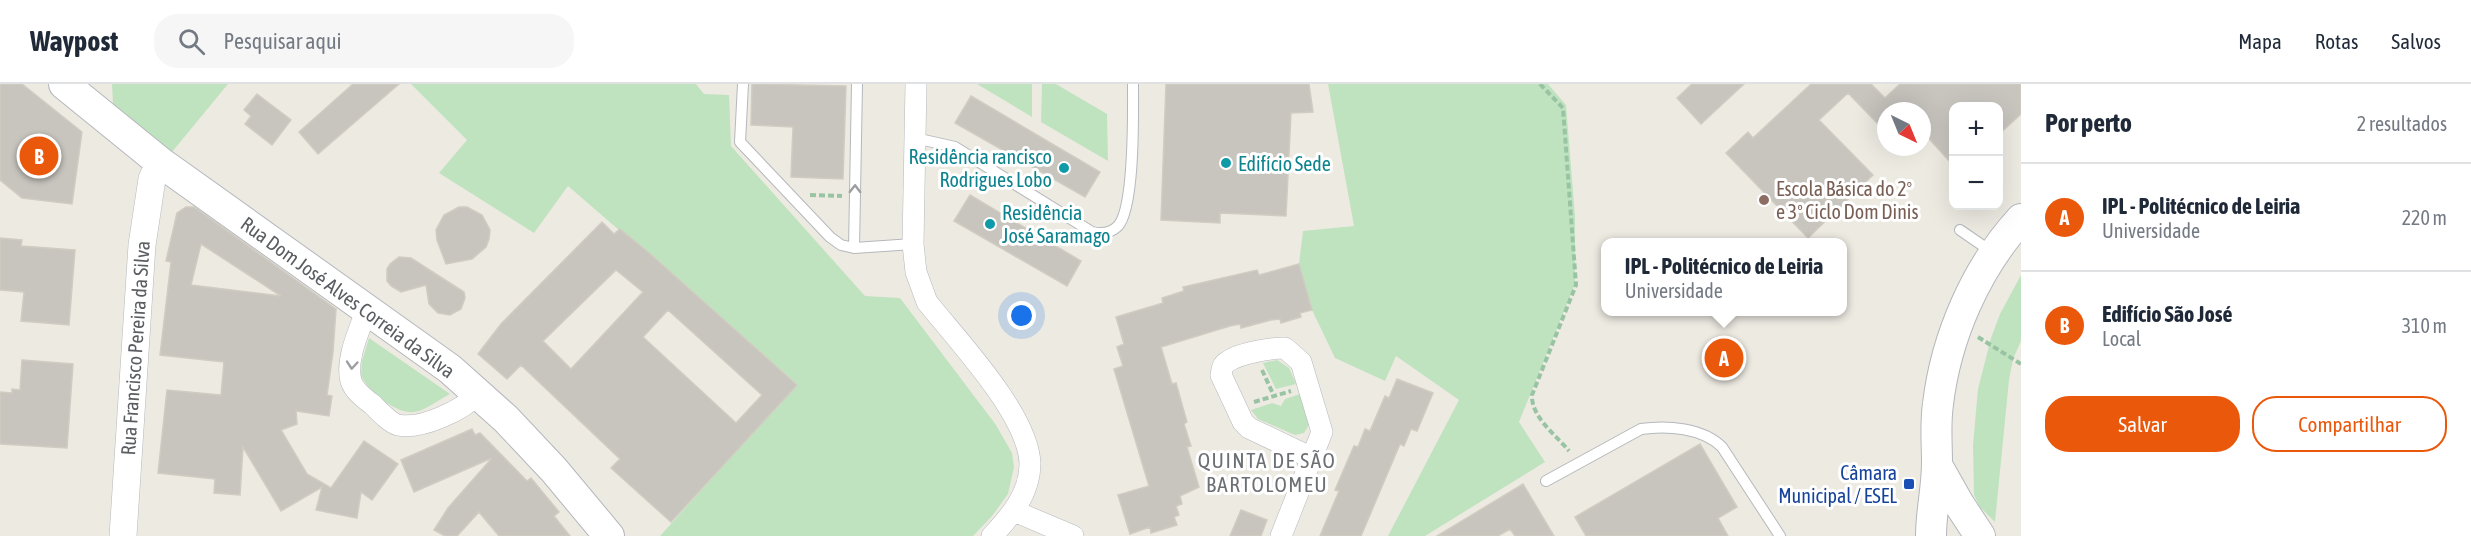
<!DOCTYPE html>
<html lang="pt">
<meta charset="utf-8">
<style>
:root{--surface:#fff;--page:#f6f6f7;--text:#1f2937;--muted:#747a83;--line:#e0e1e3;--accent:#ea580c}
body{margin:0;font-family:"Asap Condensed",sans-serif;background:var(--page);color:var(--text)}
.controls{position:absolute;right:18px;top:18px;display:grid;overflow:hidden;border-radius:12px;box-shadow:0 6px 24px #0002}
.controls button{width:54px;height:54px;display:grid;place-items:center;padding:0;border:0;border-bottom:2px solid var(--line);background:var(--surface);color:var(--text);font:30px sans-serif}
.compass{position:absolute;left:1877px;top:18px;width:54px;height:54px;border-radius:50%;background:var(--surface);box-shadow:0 6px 24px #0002;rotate:137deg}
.you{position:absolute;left:1022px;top:232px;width:21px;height:21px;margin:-15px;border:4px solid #fff;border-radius:50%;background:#1a73e8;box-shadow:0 0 0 9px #1a73e833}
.badge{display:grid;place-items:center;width:39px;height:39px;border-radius:50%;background:var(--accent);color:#fff;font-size:20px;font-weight:700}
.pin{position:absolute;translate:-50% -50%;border:3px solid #fff;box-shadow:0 2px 6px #0006}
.popup{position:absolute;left:1601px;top:154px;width:246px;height:78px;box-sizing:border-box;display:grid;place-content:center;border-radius:12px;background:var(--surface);filter:drop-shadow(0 2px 4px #0005);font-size:20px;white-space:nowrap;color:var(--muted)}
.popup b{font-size:22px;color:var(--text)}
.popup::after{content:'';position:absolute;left:50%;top:100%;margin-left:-12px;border:12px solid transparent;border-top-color:var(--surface)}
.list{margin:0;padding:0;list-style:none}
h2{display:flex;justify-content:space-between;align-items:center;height:78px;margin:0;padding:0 24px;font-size:26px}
h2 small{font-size:20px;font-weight:400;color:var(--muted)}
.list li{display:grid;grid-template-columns:39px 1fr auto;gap:18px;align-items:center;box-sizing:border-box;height:108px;padding:0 24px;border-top:2px solid var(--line)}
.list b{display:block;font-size:22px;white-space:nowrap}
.list p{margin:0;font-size:20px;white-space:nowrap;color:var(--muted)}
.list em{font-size:20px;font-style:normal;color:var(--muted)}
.actions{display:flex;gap:12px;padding:18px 24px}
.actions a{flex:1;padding:14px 0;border:2px solid var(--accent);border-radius:24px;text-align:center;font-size:21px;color:var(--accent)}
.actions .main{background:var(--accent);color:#fff}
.icon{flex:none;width:33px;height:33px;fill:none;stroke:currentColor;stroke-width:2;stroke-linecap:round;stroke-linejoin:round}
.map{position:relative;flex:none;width:2021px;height:452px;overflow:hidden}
header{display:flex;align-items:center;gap:36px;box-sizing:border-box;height:84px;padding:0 30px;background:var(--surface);border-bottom:2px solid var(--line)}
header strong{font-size:28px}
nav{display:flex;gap:33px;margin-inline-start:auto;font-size:21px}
.search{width:420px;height:54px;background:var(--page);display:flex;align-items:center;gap:15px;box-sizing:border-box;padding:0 21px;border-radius:24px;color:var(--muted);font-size:22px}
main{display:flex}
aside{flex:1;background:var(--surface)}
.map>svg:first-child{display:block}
</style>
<header>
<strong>Waypost</strong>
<div class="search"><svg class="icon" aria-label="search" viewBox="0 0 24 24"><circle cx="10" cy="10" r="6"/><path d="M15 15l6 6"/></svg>Pesquisar aqui</div>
<nav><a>Mapa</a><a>Rotas</a><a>Salvos</a></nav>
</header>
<main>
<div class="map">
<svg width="2021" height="452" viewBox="0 0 2021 452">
<rect width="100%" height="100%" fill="#edeae2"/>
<path fill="#c0e3bf" d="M112,0H228L172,68L113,20Z
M411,0H696L704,10L729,11L731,62L865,212L900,214L996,341L1012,369L1014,383L1008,410L992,432L973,452H660L797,300L568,102L534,149L439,89L467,56Z
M977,0H1032V33Z
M1042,0H1056L1107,30L1108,77L1041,38Z
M1328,0H1548L1566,21L1575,132V200L1519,338L1545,378L1425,452H1388L1459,316L1396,272L1385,297L1335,274L1312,226L1299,180L1303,147L1354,142Z
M2021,191V257L2013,275L2009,296L1995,438L1980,423L1974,411L1973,361L1978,305L1991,254L2000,230Z
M369,254L450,310C421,326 415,338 384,317C375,310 367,303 361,292L362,277Z
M1277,276L1289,284L1296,300L1276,305L1263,279Z
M1300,310L1309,341L1304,349L1295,351L1258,335L1251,326L1272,319L1281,322L1285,315Z"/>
<path fill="#c8c5bf" stroke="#d1ccc1" stroke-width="1.5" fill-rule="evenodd" d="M0,0H22L82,48L72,120L22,114L0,96Z
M353,0H399L318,70L299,48Z
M752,0L846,2L843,95L791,93L793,43L751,41Z
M1166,0H1309L1313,28L1291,29L1286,132L1220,129V139L1161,136Z
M1692,0H1744L1701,40L1677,14Z
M1811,0H1871L1885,14L1900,0H2021V30L1998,51V22H1953V81L1922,47V27H1886V34L1879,41L1848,9L1819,36L1873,91L1808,154L1726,69L1748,48L1753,54Z
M257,10L291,36L272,61L245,40L251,32L244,26Z
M971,12L1100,88L1085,113L955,39Z
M970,111L1081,177L1067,202L954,137Z
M186,123H194L336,225L333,268L327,311L332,312L329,332L296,327L297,340L281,346L307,390L331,404L364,357L398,380L372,416L361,408L357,434L316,426L322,403L281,427L243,363L240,411L214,409L215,395L158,389L167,306L221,311L224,278L160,271L171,178L166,177L177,129ZM201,160L281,212L191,201Z
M459,123H467L482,131L490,146L489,155L486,163L472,175L446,180L437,156L436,146L444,131Z
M602,138L614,150L620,145L648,168L797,301L671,438L611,384L620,375L521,281L507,295L478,270L501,240ZM616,186L643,208L571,285L543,257ZM668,226L762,311L736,339L643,253Z
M0,154L22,156L21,162L75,166L69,241L21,237L24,208L0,206Z
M399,173L411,174L464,208L465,214L461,225L450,231L438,229L429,220L426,201L401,208L391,202L387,197V185L390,180Z
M1299,180L1312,226L1300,229L1301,233L1281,239L1280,235L1271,236L1241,244L1240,240L1230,242L1161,263L1172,300L1176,299L1187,338L1184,340L1191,362L1187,363L1199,403L1180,412L1182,420L1176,422L1179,431L1174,433L1177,441L1151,449L1150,443L1130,450L1118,411L1149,402L1114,285L1123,282L1117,263L1124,260L1116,233L1163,219L1162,214L1184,207L1183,203L1257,186L1259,191Z
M22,276L73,280L67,364L0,360V308L12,309V305L20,306Z
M1397,295L1433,309L1417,347L1411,345L1404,362L1400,360L1361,452H1320L1339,407L1335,406L1354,362L1358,363L1365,345L1370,347L1385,312L1389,314Z
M472,345L475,351L480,349L527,397L531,394L559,428L554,432L570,452H499L479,428L457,452H445L434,446L448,424L492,374L414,408L401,376Z
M1700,360L1737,423L1718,434L1728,452H1586L1575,433Z
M1523,400L1554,452H1515L1510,445L1498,452H1437Z
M1241,426L1267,436L1261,452H1230Z"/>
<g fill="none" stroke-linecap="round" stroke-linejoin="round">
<defs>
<path id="service" d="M743,0L740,58L830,153L841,161L854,164L913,160
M915,54L955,63L1092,148C1101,150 1111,149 1118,142C1135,123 1133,28 1133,0
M1960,146L1992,168
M854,164L857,0
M1546,397L1641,345C1667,341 1703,344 1722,363L1780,452"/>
<path id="minor" d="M916,0L913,160L916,188L927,218C957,256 1029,331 1030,380C1030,409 1011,432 992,452
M367,225C360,245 345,275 351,297C354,307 365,315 373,321C379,327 390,339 398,341C421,346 463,326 478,310
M1014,427L1073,452
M1281,452L1322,348L1301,278L1285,264C1271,264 1239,269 1227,278C1222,281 1222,286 1221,291L1243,338L1249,344L1312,374"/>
<path id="tertiary" d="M123,452L142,161L152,95L160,78"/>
<path id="secondary" d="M64,0L160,78L450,285L506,335L554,386L609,452
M1937,381L1959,420L1980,452
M1931,452C1931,427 1937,404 1937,379C1937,359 1935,340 1938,320C1946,253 1976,184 2021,135"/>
</defs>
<use href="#service" stroke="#b5b8bc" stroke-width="12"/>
<use href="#minor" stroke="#b5b8bc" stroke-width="22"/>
<use href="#tertiary" stroke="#b5b8bc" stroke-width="28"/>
<use href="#secondary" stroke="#b4b7bc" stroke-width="32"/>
<path stroke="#99c4a4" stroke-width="4" stroke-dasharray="6 3" stroke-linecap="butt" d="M1540,0L1563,24L1576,201L1532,311C1531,333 1556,351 1569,367
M810,111L842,112
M1978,253L2021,280
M1262,286L1274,312
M1254,318L1291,307"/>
<use href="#service" stroke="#fff" stroke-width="10"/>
<use href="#minor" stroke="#fff" stroke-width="21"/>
<use href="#tertiary" stroke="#fff" stroke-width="27"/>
<use href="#secondary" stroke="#fff" stroke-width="30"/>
</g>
<defs><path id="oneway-chevron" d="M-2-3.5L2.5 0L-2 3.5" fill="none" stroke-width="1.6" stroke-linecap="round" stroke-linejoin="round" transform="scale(1.5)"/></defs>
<g stroke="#9c9ea1">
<use href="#oneway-chevron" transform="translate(855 105) rotate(-89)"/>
<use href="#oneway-chevron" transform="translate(352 281) rotate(95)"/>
</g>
<g fill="#0f9aa8" stroke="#fff" stroke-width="2">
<circle cx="1226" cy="79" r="6"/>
<circle cx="1064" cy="84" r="6"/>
<circle cx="990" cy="140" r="6"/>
</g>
<circle fill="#8d6e63" stroke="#fff" stroke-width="2" cx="1764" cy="116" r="6"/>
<rect fill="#1a4fb4" stroke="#fff" stroke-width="2" x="1903" y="394" width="12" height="12" rx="3"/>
<g text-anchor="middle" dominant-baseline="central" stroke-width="6" stroke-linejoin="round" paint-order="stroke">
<g font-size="20" fill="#0d838f" stroke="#fff" text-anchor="start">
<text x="1052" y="72" text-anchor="end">Residência rancisco<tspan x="1052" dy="23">Rodrigues Lobo</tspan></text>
<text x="1238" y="79">Edifício Sede</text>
<text x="1002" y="128">Residência<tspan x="1002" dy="23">José Saramago</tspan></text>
</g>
<g font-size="20" fill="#785e54" stroke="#fff" text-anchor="start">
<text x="1776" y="104">Escola Básica do 2º<tspan x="1776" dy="23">e 3º Ciclo Dom Dinis</tspan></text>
</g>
<g font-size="20" fill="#5a5e62" stroke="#fff">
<text transform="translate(348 213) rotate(36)">Rua Dom José Alves Correia da Silva</text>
<text transform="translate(135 264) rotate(-86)">Rua Francisco Pereira da Silva</text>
</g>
<g font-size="20" fill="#164399" stroke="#fff" text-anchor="end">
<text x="1897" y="388">Câmara<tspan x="1897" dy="23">Municipal / ESEL</tspan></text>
</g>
<g font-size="21" letter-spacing="1.5" fill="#6c7074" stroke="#fff">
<text x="1267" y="376">QUINTA DE SÃO<tspan x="1267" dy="24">BARTOLOMEU</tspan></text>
</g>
</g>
</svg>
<div class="controls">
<button>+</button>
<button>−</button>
</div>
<svg class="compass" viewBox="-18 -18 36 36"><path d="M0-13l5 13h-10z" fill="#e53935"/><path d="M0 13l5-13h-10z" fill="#747a83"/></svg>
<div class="you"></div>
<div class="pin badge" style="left:1724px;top:274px">A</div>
<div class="popup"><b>IPL - Politécnico de Leiria</b>Universidade</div>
<div class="pin badge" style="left:39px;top:72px">B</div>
</div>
<aside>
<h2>Por perto<small>2 resultados</small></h2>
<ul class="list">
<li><span class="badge">A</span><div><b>IPL - Politécnico de Leiria</b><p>Universidade</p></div><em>220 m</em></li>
<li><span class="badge">B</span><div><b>Edifício São José</b><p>Local</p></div><em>310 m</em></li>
</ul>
<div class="actions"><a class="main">Salvar</a><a>Compartilhar</a></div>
</aside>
</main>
